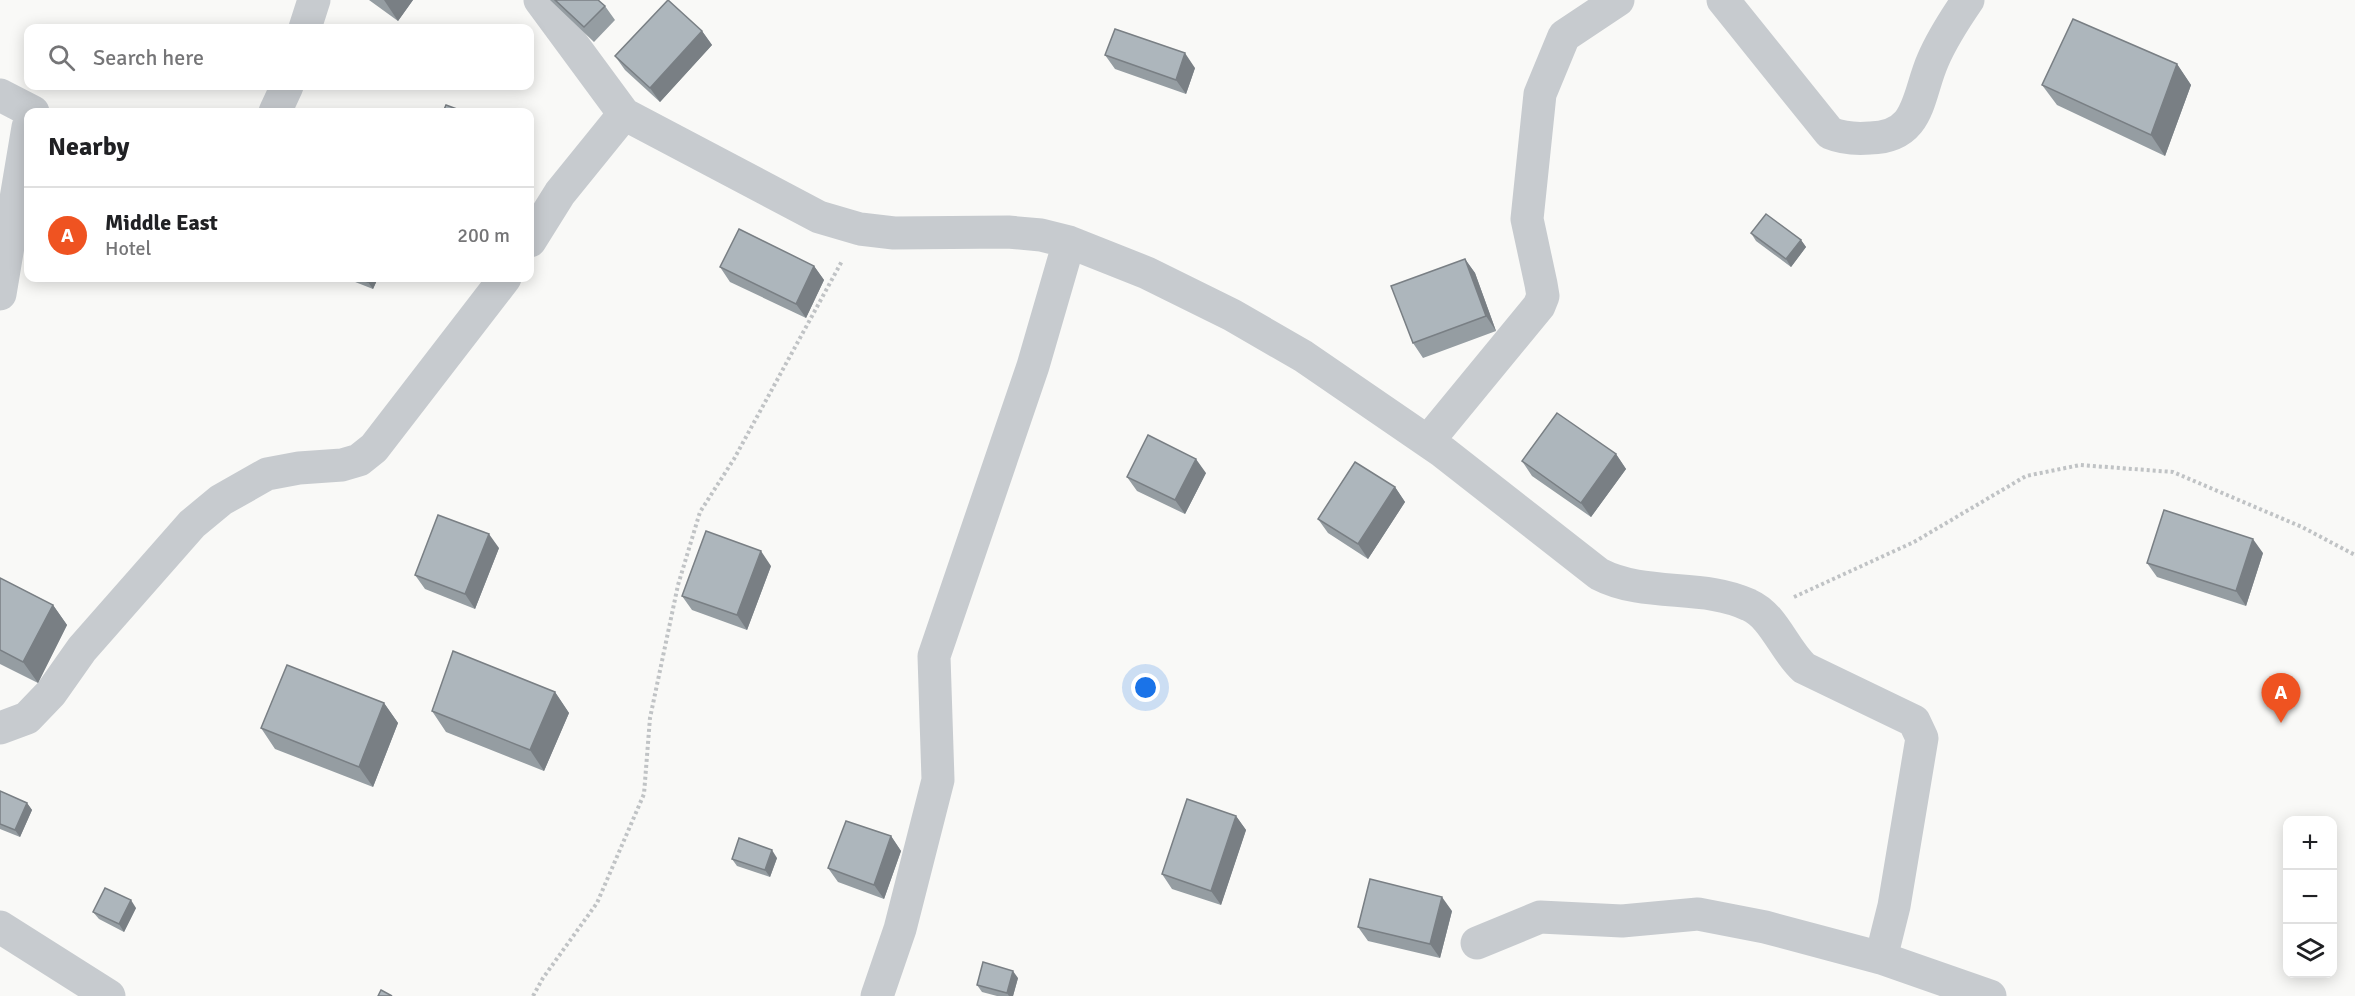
<!DOCTYPE html>
<meta charset="utf-8">
<style>
:root{--surface:#fff;--page:#f6f6f6;--text:#202124;--muted:#757577;--line:#e0e0e0;--accent:#ef5321}
body{margin:0;font-family:Signika,sans-serif;background:var(--page);color:var(--text)}
.controls{position:absolute;right:18px;bottom:18px;display:grid;overflow:hidden;border-radius:12px;box-shadow:0 3px 15px #0003}
.controls button{width:54px;height:54px;display:grid;place-items:center;padding:0;border:0;border-bottom:2px solid var(--line);background:var(--surface);color:var(--text);font:30px sans-serif}
.you{position:absolute;left:1146px;top:688px;width:21px;height:21px;margin:-15px;border:4px solid #fff;border-radius:50%;background:#1a73e8;box-shadow:0 0 0 9px #1a73e833}
.badge{display:grid;place-items:center;width:39px;height:39px;border-radius:50%;background:var(--accent);color:#fff;font-size:20px;font-weight:700}
.pin{position:absolute;translate:-50% -50px;filter:drop-shadow(0 2px 3px #0008)}
.pin::after{content:'';position:absolute;top:32px;width:21px;height:18px;background:inherit;clip-path:polygon(0 0,100% 0,50% 100%)}
.list{margin:0;padding:0;list-style:none}
h2{display:flex;justify-content:space-between;align-items:center;height:78px;margin:0;padding:0 24px;font-size:26px}
h2 small{font-size:20px;font-weight:400;color:var(--muted)}
.list li{display:grid;grid-template-columns:39px 1fr auto;gap:18px;align-items:center;box-sizing:border-box;height:96px;padding:0 24px;border-top:2px solid var(--line)}
.list b{display:block;font-size:22px;white-space:nowrap}
.list p{margin:0;font-size:20px;white-space:nowrap;color:var(--muted)}
.list em{font-size:20px;font-style:normal;color:var(--muted)}
.icon{flex:none;width:33px;height:33px;fill:none;stroke:currentColor;stroke-width:2;stroke-linecap:round;stroke-linejoin:round}
.map{position:relative;flex:none;width:2355px;height:996px;overflow:hidden}
.search{position:absolute;background:var(--surface);box-shadow:0 3px 15px #0003;left:24px;top:24px;width:510px;height:66px;display:flex;align-items:center;gap:15px;box-sizing:border-box;padding:0 21px;border-radius:12px;color:var(--muted);font-size:22px}
.panel{position:absolute;background:var(--surface);box-shadow:0 3px 15px #0003;left:24px;top:108px;width:510px;height:174px;border-radius:12px}
.map>svg:first-child{display:block}
</style>
<div class="map">
<svg width="2355" height="996" viewBox="0 0 2355 996">
<rect width="100%" height="100%" fill="#f9f9f7"/>
<g fill="none" stroke-linecap="round" stroke-linejoin="round">
<path stroke="#c0c3c5" stroke-width="4" stroke-dasharray="3 3" stroke-linecap="butt" d="M1794,597L1914,542L2026,476L2080,465L2173,472L2302,527L2355,555
M533,996L543,978L597,903L644,794L650,718L678,585L700,512L734,459L842,261"/>
<path stroke="#c7cbcf" stroke-width="33" d="M540,0L624,114L819,217L860,229L894,233L1008,232L1041,235L1069,242L1147,273L1232,315L1303,356L1443,452L1599,574C1645,598 1703,583 1749,605C1774,616 1784,650 1804,668L1914,721L1922,738L1894,906L1881,958
M1723,0L1830,133C1842,138 1857,139 1870,138C1921,137 1917,96 1933,60C1942,39 1955,19 1968,0
M305,28L314,0
M0,95L33,112
M275,112L287,86
M530,241L560,193L624,114
M0,294L28,127
M1428,441L1539,306L1543,296L1541,284L1527,219L1540,94L1564,36L1618,0
M0,728L27,718L51,693L82,649L192,524L221,500L267,474L299,468L342,465L359,460L374,448L505,278
M0,927L109,996
M1477,943L1540,917L1622,921L1698,914L1765,927L1881,958L1990,996
M877,996L900,929L938,780L934,656L1033,366L1069,242"/>
</g>
<path fill="#959da2" d="M369,0H413L398,21Z
M550,0H598L605,6L615,20L594,42Z
M702,31L712,45L660,102L625,70L615,56Z
M1105,55L1195,68L1186,94L1115,69Z
M2177,64L2191,85L2165,156L2057,105L2042,85Z
M1751,233L1801,240L1806,247L1791,267L1756,241Z
M1465,259L1475,273L1496,331L1423,358L1413,343Z
M814,266L824,280L806,318L730,282L720,267Z
M345,278H378L373,289Z
M1616,454L1626,469L1591,517L1532,476L1522,461Z
M1206,473L1185,514L1137,491L1127,477Z
M1395,487L1405,502L1368,559L1328,533L1318,519Z
M499,548L475,609L425,589L415,575Z
M2263,553L2246,606L2157,577L2147,563Z
M771,566L747,630L692,610L682,596Z
M0,578L53,605L67,625L38,683L0,664Z
M555,692L569,713L544,771L446,732L432,711Z
M384,703L398,723L373,787L275,749L261,728Z
M0,791L27,803L32,810L20,837L0,829Z
M1236,816L1246,830L1221,905L1172,889L1162,874Z
M891,836L901,851L884,899L838,882L828,868Z
M777,858L770,877L737,866L732,859Z
M136,908L124,932L99,919L93,912Z
M1452,911L1440,958L1368,941L1358,927Z
M1018,978L1013,996H997L982,992L977,985Z"/>
<path fill="#797f84" d="M384,0H413L398,21Z
M702,31L712,45L660,102L650,88Z
M1185,53L1195,68L1186,94L1176,80Z
M2177,64L2191,85L2165,156L2151,135Z
M1801,240L1806,247L1791,267L1786,259Z
M1465,259L1475,273L1496,331L1486,316Z
M814,266L824,280L806,318L796,304Z
M370,278H378L373,289L368,282Z
M1616,454L1626,469L1591,517L1581,503Z
M1196,459L1206,473L1185,514L1175,500Z
M1395,487L1405,502L1368,559L1358,544Z
M489,534L499,548L475,609L465,594Z
M2253,539L2263,553L2246,606L2236,591Z
M761,551L771,566L747,630L737,615Z
M53,605L67,625L38,683L23,662Z
M555,692L569,713L544,771L530,750Z
M384,703L398,723L373,787L359,767Z
M27,803L32,810L20,837L15,830Z
M1236,816L1246,830L1221,905L1211,891Z
M891,836L901,851L884,899L874,885Z
M772,850L777,858L770,877L765,870Z
M1442,897L1452,911L1440,958L1430,944Z
M131,900L136,908L124,932L119,924Z
M1013,971L1018,978L1013,996H1009L1007,993Z"/>
<path fill="#adb6bc" stroke="#797f84" stroke-width="1.5" d="M555,0H598L605,6L584,27Z
M668,0L702,31L650,88L615,56Z
M2073,19L2177,64L2151,135L2042,85Z
M1115,29L1185,53L1176,80L1105,55Z
M446,105L465,112H443Z
M1766,214L1801,240L1786,259L1751,233Z
M739,229L814,266L796,304L720,267Z
M1465,259L1486,316L1413,343L1391,286Z
M357,278H370L368,282Z
M1557,413L1616,454L1581,503L1522,461Z
M1148,435L1196,459L1175,500L1127,477Z
M1355,462L1395,487L1358,544L1318,519Z
M2164,510L2253,539L2236,591L2147,563Z
M438,515L489,534L465,594L415,575Z
M706,531L761,551L737,615L682,596Z
M0,578L53,605L23,662L0,650Z
M453,651L555,692L530,750L432,711Z
M287,665L384,703L359,767L261,728Z
M0,791L27,803L15,830L0,824Z
M1187,799L1236,816L1211,891L1162,874Z
M846,821L891,836L874,885L828,868Z
M739,838L772,850L765,870L732,859Z
M1370,879L1442,897L1430,944L1358,927Z
M105,888L131,900L119,924L93,912Z
M983,962L1013,971L1007,993L977,985Z
M381,990L392,996H378Z"/>
</svg>
<div class="controls">
<button>+</button>
<button>−</button>
<button><svg class="icon" aria-label="layers" viewBox="0 0 24 24"><path d="M12 4l9 5-9 5-9-5zM3 14l9 5 9-5"/></svg></button>
</div>
<div class="you"></div>
<div class="pin badge" style="left:2281px;top:723px">A</div>
<div class="search"><svg class="icon" aria-label="search" viewBox="0 0 24 24"><circle cx="10" cy="10" r="6"/><path d="M15 15l6 6"/></svg>Search here</div>
<section class="panel">
<h2>Nearby<small></small></h2>
<ul class="list">
<li><span class="badge">A</span><div><b>Middle East</b><p>Hotel</p></div><em>200 m</em></li>
</ul>
</section>
</div>
